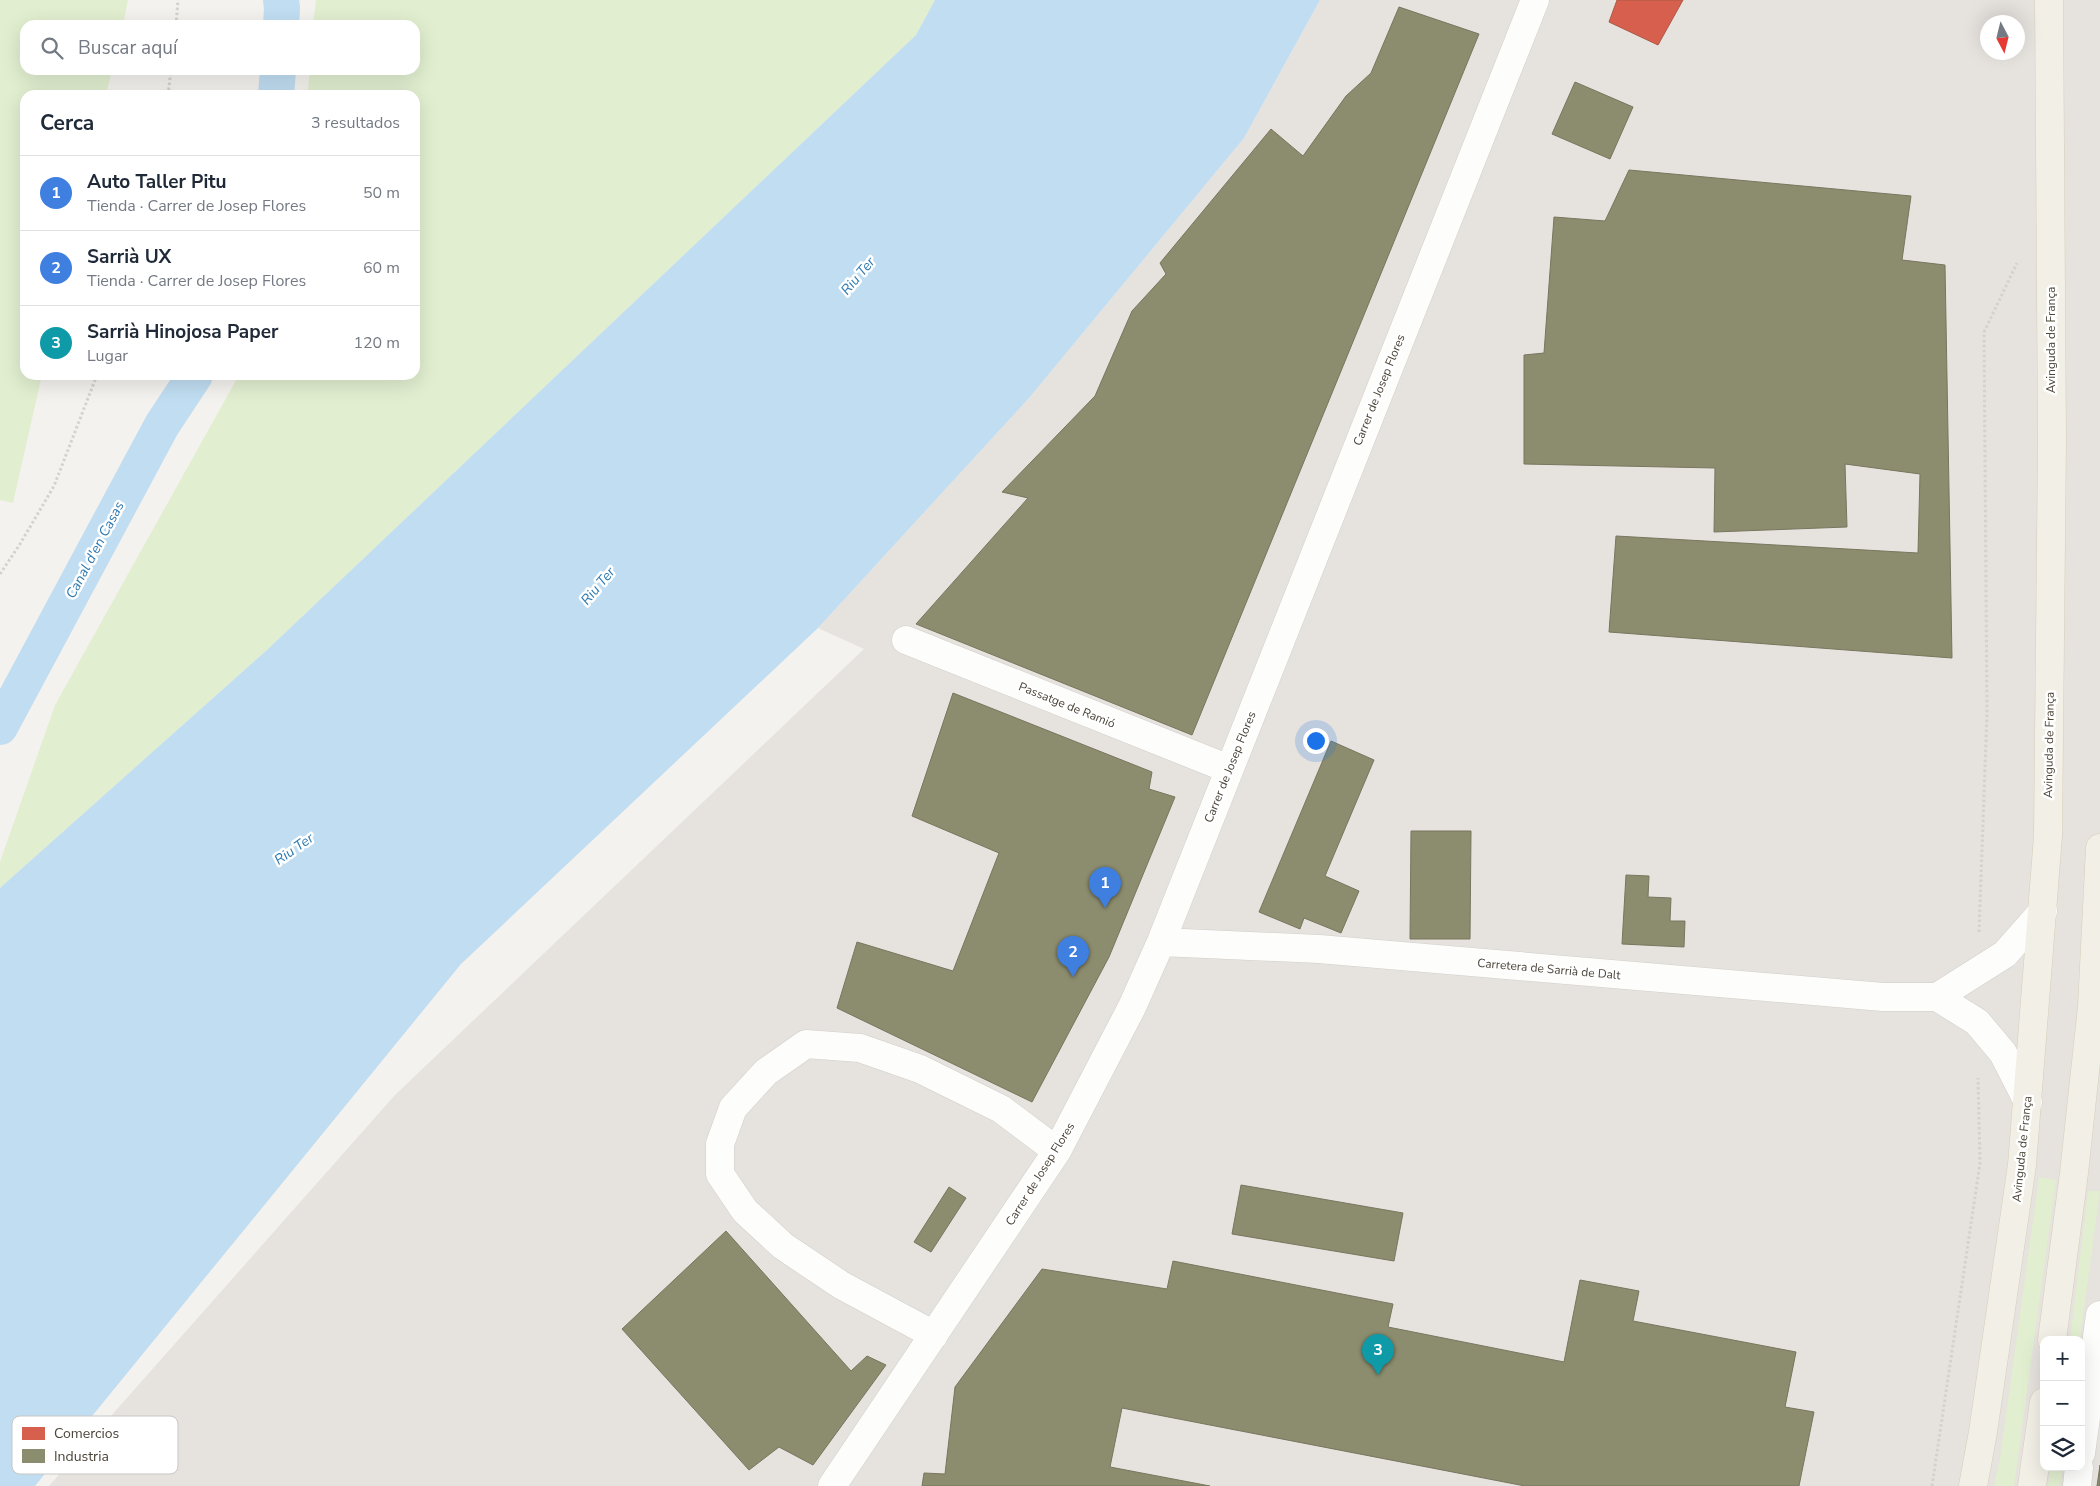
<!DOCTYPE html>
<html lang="es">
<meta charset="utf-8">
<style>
:root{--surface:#fff;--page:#f6f6f7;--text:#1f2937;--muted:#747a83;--line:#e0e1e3;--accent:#111827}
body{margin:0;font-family:"Nunito Sans",sans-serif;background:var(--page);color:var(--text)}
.controls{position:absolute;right:15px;bottom:15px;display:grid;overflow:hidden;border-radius:10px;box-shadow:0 5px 20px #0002}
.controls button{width:45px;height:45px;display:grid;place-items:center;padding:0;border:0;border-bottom:1px solid var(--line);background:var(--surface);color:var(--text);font:25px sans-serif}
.compass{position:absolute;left:1980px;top:15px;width:45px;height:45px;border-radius:50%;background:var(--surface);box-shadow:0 5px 20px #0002;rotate:173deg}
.you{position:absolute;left:1315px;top:740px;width:18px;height:18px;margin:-12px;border:4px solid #fff;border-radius:50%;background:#1a73e8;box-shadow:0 0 0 8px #1a73e833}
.badge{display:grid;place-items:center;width:32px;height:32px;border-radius:50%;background:var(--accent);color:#fff;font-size:16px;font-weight:700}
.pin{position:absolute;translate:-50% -41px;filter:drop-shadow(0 1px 2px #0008)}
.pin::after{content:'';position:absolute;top:26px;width:18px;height:15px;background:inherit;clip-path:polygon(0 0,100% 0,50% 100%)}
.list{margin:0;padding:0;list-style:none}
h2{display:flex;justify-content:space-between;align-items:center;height:65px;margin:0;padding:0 20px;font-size:21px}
h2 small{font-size:16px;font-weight:400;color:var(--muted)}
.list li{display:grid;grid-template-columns:32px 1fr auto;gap:15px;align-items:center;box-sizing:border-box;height:75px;padding:0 20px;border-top:1px solid var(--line)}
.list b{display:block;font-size:19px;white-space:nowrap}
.list p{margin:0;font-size:16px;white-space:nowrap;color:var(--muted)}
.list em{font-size:16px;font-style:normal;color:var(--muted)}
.icon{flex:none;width:28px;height:28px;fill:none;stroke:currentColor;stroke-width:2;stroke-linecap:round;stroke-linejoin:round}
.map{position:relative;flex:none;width:2100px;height:1486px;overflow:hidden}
.search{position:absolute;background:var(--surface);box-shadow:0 5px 20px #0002;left:20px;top:20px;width:400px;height:55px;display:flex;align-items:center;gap:12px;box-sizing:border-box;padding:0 18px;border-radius:15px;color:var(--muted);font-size:19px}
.panel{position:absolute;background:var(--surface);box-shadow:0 5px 20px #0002;left:20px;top:90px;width:400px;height:290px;border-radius:15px}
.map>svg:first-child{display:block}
</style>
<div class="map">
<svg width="2100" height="1486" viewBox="0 0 2100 1486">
<rect width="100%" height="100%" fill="#f4f2ee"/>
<path fill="#e6e2de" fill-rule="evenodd" d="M1320,0H2100V1486H49L395,1095L864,649L818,628L1029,398L1244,138ZM1988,22H2018V52H1988ZM2044,1340H2081V1467H2044Z"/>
<path fill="#e1eecf" d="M0,0H128L123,25H25V70H112L106,95H25V375H42L13,503L0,500Z
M316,0H935L916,35L268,649L0,888V862L55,705L239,375H415V95H307L310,70H415V25H313Z
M2039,1177L2056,1180L2014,1486H1994L2000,1458Z
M2088,1191H2100L2080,1340H2070Z
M2051,1467H2063L2060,1486H2048Z"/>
<path fill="#c0ddf1" d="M935,0H1320L1244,138L1029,398L818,628L461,964L35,1486H0V888L268,649L916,35Z"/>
<path fill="#d6604d" stroke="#ac5847" d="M1617,0H1683L1658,45L1609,22Z"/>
<path fill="#8c8c6e" stroke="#78765e" d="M1399,7L1479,34L1192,735L916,624L1028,498L1002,492L1095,396L1132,311L1166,274L1160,263L1271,129L1303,156L1346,96L1371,73Z
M1575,82L1633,107L1610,159L1552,134Z
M1629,170L1911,196L1902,260L1945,265L1952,658L1609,632L1616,536L1918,553L1920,474L1845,464L1847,527L1714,532L1715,468L1524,464V355L1544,353L1554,217L1605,221Z
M953,693L1152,772L1149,789L1175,797L1109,957L1032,1102L837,1008L857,942L953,971L999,853L912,816Z
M1331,741L1374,760L1325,876L1359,891L1341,933L1304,918L1300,929L1259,912Z
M1411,831H1471L1470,939H1410Z
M1626,875L1649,876L1648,897L1671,898L1670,921H1685L1684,947L1622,944Z
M1241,1185L1403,1213L1394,1261L1232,1234Z
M949,1187L966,1198L931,1252L914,1242Z
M726,1231L851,1371L867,1356L886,1365L813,1465L779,1447L749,1470L622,1329Z
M1173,1261L1393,1304L1388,1327L1564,1362L1580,1280L1639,1291L1633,1321L1796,1352L1785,1407L1814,1412L1799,1486H1525L1122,1408L1110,1467L1210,1486H922L924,1473L945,1474L955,1387L1042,1269L1167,1289Z
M2100,1465V1486H2097Z"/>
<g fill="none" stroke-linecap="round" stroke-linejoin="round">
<path stroke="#c0ddf1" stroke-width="36" d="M281,0L282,8L281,25
M276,95L278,70
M0,727L162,425L195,375"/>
<defs>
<path id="minor" d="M906,640L1229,769
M1161,942L1319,949L1883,997H1937
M1937,997L1977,1022L2003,1053L2028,1102
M1937,997L2005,954L2043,911
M934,1335L841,1285L783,1246L745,1211L720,1174V1144L733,1108L766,1072L806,1044L860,1048L920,1069L1001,1109L1057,1151
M2081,1453L2100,1315
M832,1486L1057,1151L1132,1007L1161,942L1535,0
M2077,1486L2079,1467"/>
<path id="major" d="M2052,1340L2074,1173L2092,1007L2100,848
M1973,1486L1983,1432L2022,1165L2048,836L2052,441L2049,0
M2032,1486L2044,1402"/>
</defs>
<use href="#minor" stroke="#d2d0cb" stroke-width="29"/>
<use href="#major" stroke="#d6cebb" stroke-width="29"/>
<path stroke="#d3d2cc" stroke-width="3" stroke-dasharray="2.5 2.5" stroke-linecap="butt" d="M176,25L178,0
M168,95L171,70
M0,574L20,544L54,486L97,375
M1979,932L1987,714L1984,332L2017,263
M1932,1486L1980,1163L1978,1078"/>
<use href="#minor" stroke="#fdfdfc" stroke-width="28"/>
<use href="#major" stroke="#f2efe6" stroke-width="28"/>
</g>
<g text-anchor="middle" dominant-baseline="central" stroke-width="5" stroke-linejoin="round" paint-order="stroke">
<g font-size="12" fill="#4b4439" stroke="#fff">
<text transform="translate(2051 340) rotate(-90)">Avinguda de França</text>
<text transform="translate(1379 390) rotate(-68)">Carrer de Josep Flores</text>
<text transform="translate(1067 705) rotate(22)">Passatge de Ramió</text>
<text transform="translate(2049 745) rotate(-89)">Avinguda de França</text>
<text transform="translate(1230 767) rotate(-68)">Carrer de Josep Flores</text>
<text transform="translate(1549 969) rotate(5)">Carretera de Sarrià de Dalt</text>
<text transform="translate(2022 1149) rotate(-84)">Avinguda de França</text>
<text transform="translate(1040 1174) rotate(-58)">Carrer de Josep Flores</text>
</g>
<g font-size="14" font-style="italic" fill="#2e7ab2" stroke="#fff">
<text transform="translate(858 276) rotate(-50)">Riu Ter</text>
<text transform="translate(95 550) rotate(-62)">Canal d'en Casas</text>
<text transform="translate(598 586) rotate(-50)">Riu Ter</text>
<text transform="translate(294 849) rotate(-35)">Riu Ter</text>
</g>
</g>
<rect x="12" y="1416" width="166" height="58" rx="8" fill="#fff" stroke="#c9c7c4" stroke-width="1"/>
<rect x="22" y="1427" width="23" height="13" fill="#d6604d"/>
<rect x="22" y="1449" width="23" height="14" fill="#8c8c6e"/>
<g font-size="14" fill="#4b4439">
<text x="54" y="1438">Comercios</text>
<text x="54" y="1461">Industria</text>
</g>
</svg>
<div class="controls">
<button>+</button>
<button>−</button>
<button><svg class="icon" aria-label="layers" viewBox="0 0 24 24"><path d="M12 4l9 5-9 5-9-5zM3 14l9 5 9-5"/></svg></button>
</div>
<svg class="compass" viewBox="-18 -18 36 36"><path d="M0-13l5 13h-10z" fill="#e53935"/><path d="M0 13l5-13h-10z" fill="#747a83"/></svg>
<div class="you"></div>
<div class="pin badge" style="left:1105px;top:908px;background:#3f7fe0">1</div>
<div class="pin badge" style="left:1073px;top:977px;background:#3f7fe0">2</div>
<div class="pin badge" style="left:1378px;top:1375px;background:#0f9aa8">3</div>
<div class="search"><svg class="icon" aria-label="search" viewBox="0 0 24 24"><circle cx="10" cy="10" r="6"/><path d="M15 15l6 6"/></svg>Buscar aquí</div>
<section class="panel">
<h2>Cerca<small>3 resultados</small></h2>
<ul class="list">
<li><span class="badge" style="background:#3f7fe0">1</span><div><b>Auto Taller Pitu</b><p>Tienda · Carrer de Josep Flores</p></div><em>50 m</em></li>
<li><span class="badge" style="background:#3f7fe0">2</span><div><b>Sarrià UX</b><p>Tienda · Carrer de Josep Flores</p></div><em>60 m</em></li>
<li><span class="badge" style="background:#0f9aa8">3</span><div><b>Sarrià Hinojosa Paper</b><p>Lugar</p></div><em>120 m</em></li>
</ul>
</section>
</div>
